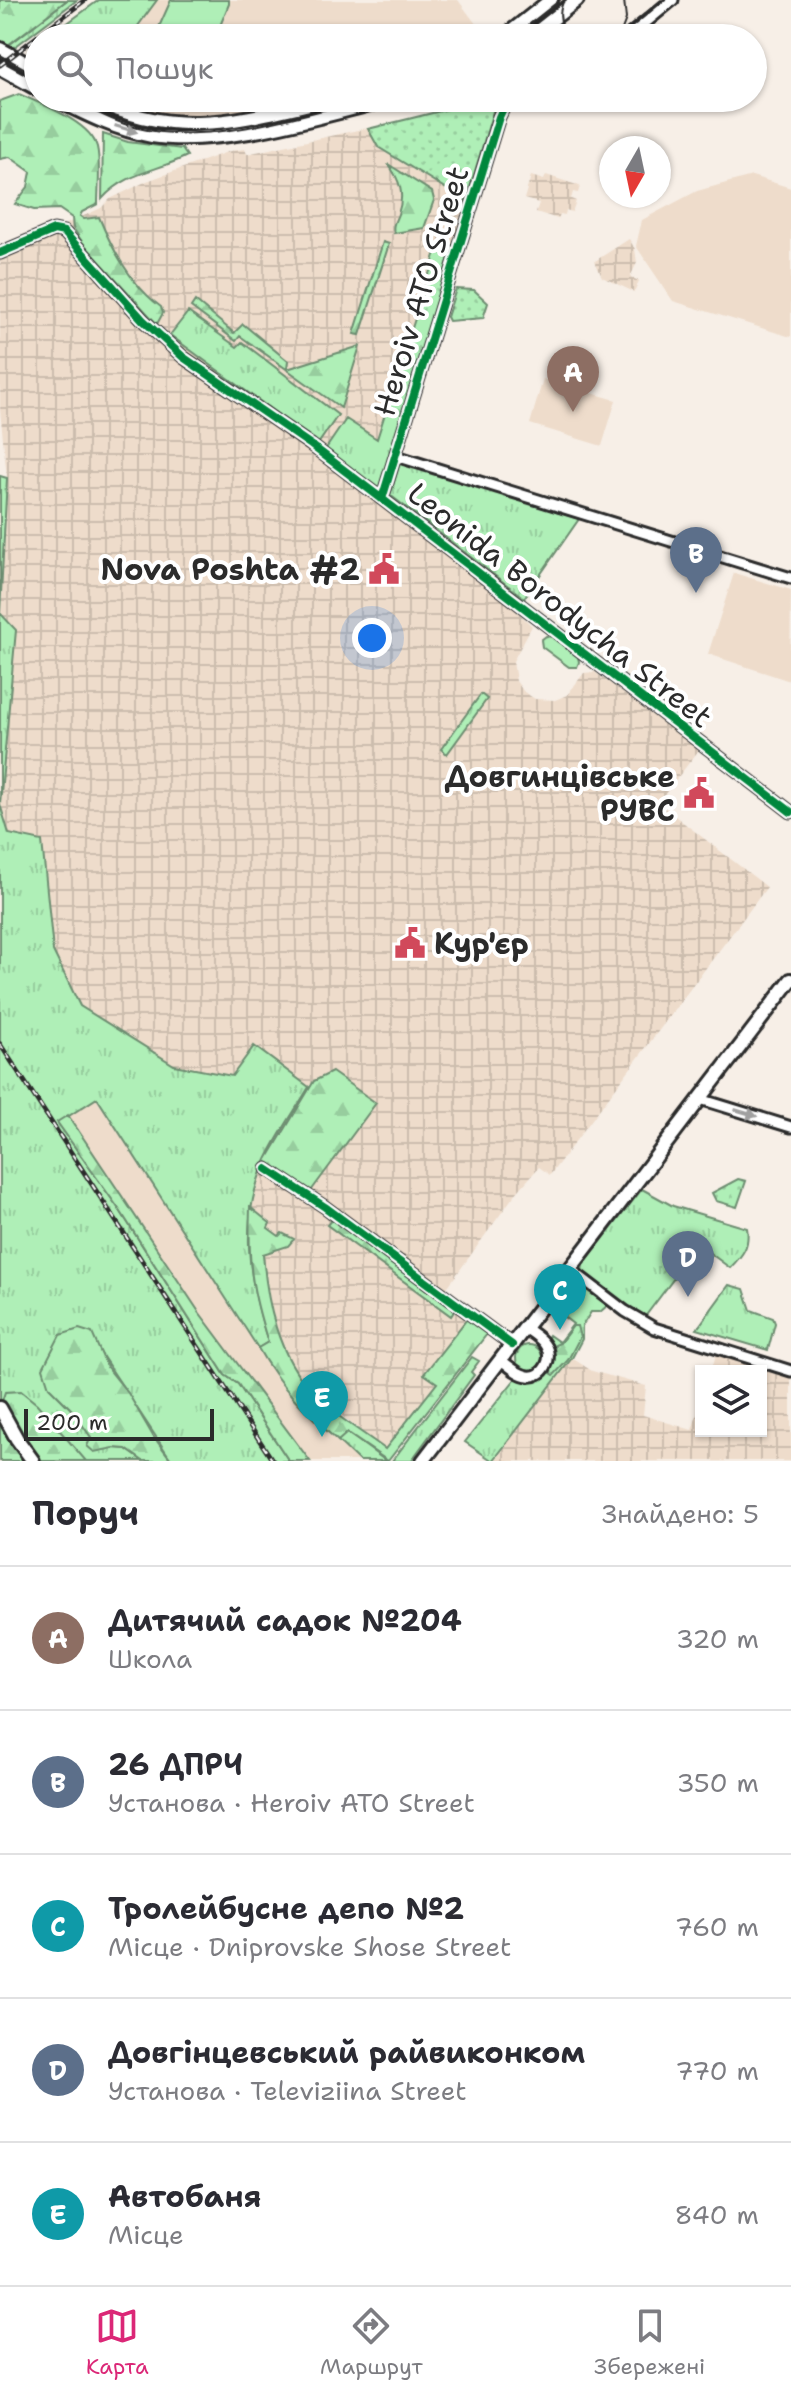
<!DOCTYPE html>
<html lang="uk">
<meta charset="utf-8">
<style>
:root{--surface:#fff;--page:#f2f2f3;--text:#2b2b33;--muted:#7c7c81;--line:#e1e1e2;--accent:#db2777}
body{margin:0;font-family:"Shantell Sans",sans-serif;background:var(--page);color:var(--text)}
.controls{position:absolute;right:24px;bottom:24px;display:grid;overflow:hidden;border-radius:0px;box-shadow:0 2px 6px #0004}
.controls button{width:72px;height:72px;display:grid;place-items:center;padding:0;border:0;border-bottom:2px solid var(--line);background:var(--surface);color:var(--text);font:40px sans-serif}
.compass{position:absolute;left:599px;top:136px;width:72px;height:72px;border-radius:50%;background:var(--surface);box-shadow:0 2px 6px #0004;rotate:189deg}
.scale{position:absolute;left:24px;bottom:20px;width:190px;box-sizing:border-box;padding-left:8px;border:4px solid #2b2b2b;border-top:0;font-size:22px;line-height:28px;white-space:nowrap;color:#2b2b2b;-webkit-text-stroke:6px #fff;paint-order:stroke}
.you{position:absolute;left:372px;top:638px;width:28px;height:28px;margin:-20px;border:6px solid #fff;border-radius:50%;background:#1a73e8;box-shadow:0 0 0 12px #1a73e833}
.badge{display:grid;place-items:center;width:52px;height:52px;border-radius:50%;background:var(--accent);color:#fff;font-size:26px;font-weight:700}
.pin{position:absolute;translate:-50% -66px;filter:drop-shadow(0 2px 4px #0008)}
.pin::after{content:'';position:absolute;top:42px;width:28px;height:24px;background:inherit;clip-path:polygon(0 0,100% 0,50% 100%)}
.list{margin:0;padding:0;list-style:none}
h2{display:flex;justify-content:space-between;align-items:center;height:104px;margin:0;padding:0 32px;font-size:34px}
h2 small{font-size:26px;font-weight:400;color:var(--muted)}
.list li{display:grid;grid-template-columns:52px 1fr auto;gap:24px;align-items:center;box-sizing:border-box;height:144px;padding:0 32px;border-top:2px solid var(--line)}
.list b{display:block;font-size:30px;white-space:nowrap}
.list p{margin:0;font-size:26px;white-space:nowrap;color:var(--muted)}
.list em{font-size:26px;font-style:normal;color:var(--muted)}
.icon{flex:none;width:44px;height:44px;fill:none;stroke:currentColor;stroke-width:2;stroke-linecap:round;stroke-linejoin:round}
.map{position:relative;flex:none;width:791px;height:1461px;overflow:hidden}
.search{position:absolute;background:var(--surface);box-shadow:0 2px 6px #0004;left:24px;right:24px;top:24px;height:88px;display:flex;align-items:center;gap:20px;box-sizing:border-box;padding:0 28px;border-radius:44px;color:var(--muted);font-size:30px}
.sheet{height:824px;background:var(--surface)}
nav{display:flex;justify-content:space-around;align-items:center;box-sizing:border-box;height:112px;border-top:2px solid var(--line);background:var(--surface);font-size:22px;color:var(--muted)}
nav a{display:grid;justify-items:center;gap:4px}
nav .on{color:var(--accent)}
.map>svg:first-child{display:block}
</style>
<div class="map">
<svg width="791" height="1461" viewBox="0 0 791 1461">
<defs>
<pattern id="industrial-grid" width="8" height="8" patternUnits="userSpaceOnUse" patternTransform="scale(2)"><rect width="8" height="8" fill="#eedccb"/><path d="M0 4h8M4 0v8" fill="none" stroke="#ccbdae"/></pattern>
<pattern id="grass-tufts" width="24" height="20" patternUnits="userSpaceOnUse" patternTransform="scale(2)"><rect width="24" height="20" fill="#afefb7"/><path d="M3 7l-1-3M5 7V3M7 7l1-3M15 17l-1-3M17 17v-4M19 17l1-3" fill="none" stroke="#97cd9e"/></pattern>
<pattern id="forest-firs" width="22" height="20" patternUnits="userSpaceOnUse" patternTransform="scale(2)"><rect width="22" height="20" fill="#afefb7"/><path d="M5 1l3.5 6h-7zM16 11l3.5 6h-7z" fill="#97cd9e"/></pattern>
<pattern id="park-dots" width="8" height="8" patternUnits="userSpaceOnUse" patternTransform="scale(2)"><rect width="8" height="8" fill="#afefb7"/><path d="M2 2h.1M6 6h.1" fill="none" stroke="#97cd9e" stroke-width="1.8" stroke-linecap="round"/></pattern>
</defs>
<rect width="100%" height="100%" fill="#f7efe7"/>
<filter id="ink" filterUnits="userSpaceOnUse"><feTurbulence type="fractalNoise" baseFrequency=".0125" numOctaves="2"/><feDisplacementMap in="SourceGraphic" scale="16" xChannelSelector="R" yChannelSelector="G"/><feConvolveMatrix kernelMatrix="1 2 1 2 8 2 1 2 1" color-interpolation-filters="sRGB"/></filter>
<g filter="url(#ink)">
<path fill="#eedccb" d="M157,0H458L485,36L481,38H129Z
M109,98H298L216,116L193,119L139,112Z
M752,176L791,188V337L673,301L636,246L642,220L697,191Z
M543,379L616,400L602,446L530,424Z
M734,573L791,590L790,681L708,654Z
M96,1098L279,1382L305,1412L359,1461H310L199,1312L68,1115Z"/>
<path fill="url(#industrial-grid)" d="M367,128L378,148L466,201L468,205L381,493L472,567L532,626L513,661L516,681L524,692L535,699L555,700L567,695L584,673L595,672L699,750L658,803L767,887L550,1175L539,1167L513,1197L446,1289L311,1191L375,1104L314,1081L309,1087L254,1046L232,1076L174,1065L80,1006L53,951L42,842L9,834L0,804L16,630L0,619L7,478L0,410V254L58,230L68,223L101,208L110,199L147,181L230,151L245,149L247,154Z
M546,175L580,186L578,193L573,192L571,199L576,201L572,212L566,210L565,215L560,214L558,219L536,212L539,203L524,199L531,176L544,180Z
M629,239L635,249L637,263L630,277L639,281L634,292L602,277L595,261Z
M262,1172L332,1219L328,1225L451,1315L455,1310L467,1319L424,1374L437,1383L385,1450L312,1392L292,1365L281,1343L268,1301L263,1253L288,1246L293,1239L279,1236L268,1227L270,1222L250,1207Z
M716,1355L791,1377V1461H494L572,1358L592,1371L646,1386L643,1415L692,1430L701,1403V1431H761V1371H711Z"/>
<path fill="url(#grass-tufts)" stroke="#6d8d71" stroke-width="2" d="M67,0H77L0,58V40L9,45Z
M99,0H157L129,38H47Z
M436,252L450,254L380,491L325,450L346,419L377,439Z
M188,312L237,347L242,342L338,415L318,444L170,335Z
M400,462L579,519L524,598L390,495Z
M0,476L7,478L0,613L16,630L0,804L9,834L42,841L53,951L80,1006L174,1065L232,1076L254,1046L309,1087C295,1111 277,1136 265,1162C238,1223 249,1281 268,1342L258,1348L97,1098L58,1123L121,1212L225,1375L238,1384L289,1461H172L99,1351L49,1387L71,1409L91,1437L114,1448L126,1449L143,1461H0Z
M546,636L552,637L578,657L579,662L577,667H569L542,647L541,640Z
M481,694L487,699L447,754L441,749Z
M642,1189L673,1206L747,1228C750,1246 743,1255 730,1268L703,1248L696,1249L644,1318L627,1308L582,1271L583,1265Z
M569,1280L576,1281L583,1285L560,1316L552,1310L553,1302Z
M729,1285L744,1289L751,1310L773,1318L775,1323L768,1350L697,1329Z
M585,1288L608,1305L600,1312H591L582,1326V1339L572,1358L493,1461L465,1442L516,1378L530,1381L546,1375C553,1362 555,1352 546,1340L549,1335L559,1342L573,1324L564,1317Z
M516 1358a13 13 0 1 1 26 0a13 13 0 1 1-26 0Z
M472,1357L479,1361L471,1372L474,1375L411,1461H392Z
M346,1432L386,1461H359L338,1441Z"/>
<path fill="url(#forest-firs)" stroke="#6d8d71" stroke-width="2" d="M0,0H67L8,45L0,40Z
M19,94C40,104 90,121 97,147C101,164 98,187 98,204L82,212L80,216L84,219L99,217C112,249 132,286 161,307L163,313L157,324L83,243L73,228L72,218L59,209L34,210L15,204L28,187L31,172L10,157L0,159V101Z
M103,134L128,142L182,149L187,156C158,171 126,172 102,199Z
M388,164L432,192L434,200L424,228L394,233C392,225 395,222 398,214C405,194 400,180 388,164Z
M383,242L389,244L360,335L354,334Z
M195,301L234,333L243,324L288,361L287,369L360,346L341,408L240,336L236,341L191,307Z
M332,1072L376,1103L311,1191L266,1161L314,1081Z
M68,1115L199,1312L310,1461H289L238,1384L225,1375L121,1212L57,1122Z
M250,1207L270,1223L268,1228L279,1236L282,1233L294,1239L288,1246L263,1254C267,1303 277,1354 312,1392C332,1414 361,1431 385,1449L437,1383L424,1374L467,1319L487,1334L388,1461L347,1433L338,1441C306,1413 279,1386 258,1348L268,1342C251,1289 248,1263 250,1207Z
M332,1219L455,1310L451,1316L327,1225Z
M573,1326H577L580,1337L568,1360L554,1375L551,1373L555,1345L560,1343Z
M79,1329L92,1333L107,1367L128,1393L153,1436L172,1461H143L126,1449L114,1448L94,1452L87,1446L91,1437L71,1409L49,1387L43,1368L60,1335Z
M21,1391L37,1404L86,1461H0V1407L5,1392Z"/>
<path fill="url(#park-dots)" stroke="#6d8d71" stroke-width="2" d="M489,99L494,108L466,201L378,147L368,129Z
M456,289L474,290L488,303L483,318L449,321L447,317Z
M738,1179L746,1181L737,1207L716,1201L712,1193Z"/>
<path fill="#afefb7" stroke="#6d8d71" stroke-width="2" d="M171,0H229V4L215,38H154Z"/>
<g fill="none" stroke-linecap="round" stroke-linejoin="round">
<defs>
<path id="minor" d="M627,38L673,0
M0,253L54,230L64,232L143,320L183,357L311,445L382,499L791,812
M396,456L791,578
M382,499L499,117L508,98
M700,1099L791,1127
M267,1169L325,1207L512,1345
M570,1269L625,1311L654,1328L791,1371
M501,1360C509,1366 518,1375 528,1376C544,1378 554,1358 545,1345C541,1338 532,1333 525,1328"/>
<path id="major" d="M503,38L551,0
M529,38L577,0
M0,49L38,70
M0,68L38,89
M54,98C85,114 117,130 152,136C225,147 323,115 395,98
M90,98C181,142 242,119 335,98
M0,1408L17,1439L33,1461
M423,1461L791,980"/>
</defs>
<use href="#minor" stroke="#2b2b2b" stroke-width="15"/>
<use href="#major" stroke="#2b2b2b" stroke-width="18"/>
<use href="#minor" stroke="#fff" stroke-width="9"/>
<use href="#major" stroke="#fff" stroke-width="12"/>
<path stroke="#2b2b2b" stroke-width="2" d="M564,0C557,14 560,27 571,38
M621,32L626,19L624,0
M619,35L661,0
M512,38L560,0
M0,55L38,76
M70,98C92,110 114,122 138,128C211,146 298,115 370,98"/>
<defs>
<path id="rail" d="M0,65L85,0
M0,1044L273,1461"/>
</defs>
<use href="#rail" stroke="#2b2b2b" stroke-width="5"/>
<use href="#rail" stroke="#fff" stroke-width="2" stroke-dasharray="6" stroke-linecap="butt"/>
<defs>
<path id="cycleway" d="M0,253L54,230L64,232L143,320L183,357L311,445L382,499L791,812
M382,499L499,117L508,98
M267,1169L325,1207L512,1345"/>
</defs>
<use href="#cycleway" stroke="#fff" stroke-width="13"/>
<use href="#cycleway" stroke="#00873e" stroke-width="8"/>
</g>
<defs><path id="oneway-solid" d="M-6-.8H1V-3.2L6.5 0L1 3.2V.8H-6Z" transform="scale(2)"/></defs>
<g fill="#a0a0a0">
<use href="#oneway-solid" transform="translate(126 129) rotate(17)"/>
<use href="#oneway-solid" transform="translate(746 1113) rotate(17)"/>
</g>
</g>
<defs>
<symbol id="civic-bare" viewBox="-9 -9 18 18"><path d="M-.6-6.5H3V-4.5H.6V-3L4-1V1h2V6H-6V1h2V-1L-.6-3ZM-1.2 2.5V6h2.4V2.5Z" fill="#d1495b" stroke="#fff" stroke-width="2.5" paint-order="stroke"/></symbol>
</defs>
<g fill-rule="evenodd">
<use href="#civic-bare" x="362" y="547" width="44" height="44"/>
<use href="#civic-bare" x="677" y="771" width="44" height="44"/>
<use href="#civic-bare" x="388" y="921" width="44" height="44"/>
</g>
<g text-anchor="middle" dominant-baseline="central" stroke-width="8" stroke-linejoin="round" paint-order="stroke">
<g font-size="30" fill="#2b2b2b" stroke="#fff">
<text transform="translate(421 291) rotate(-73)">Heroiv ATO Street</text>
<text transform="translate(560 605) rotate(38)">Leonida Borodycha Street</text>
</g>
<g font-size="30" font-weight="bold" fill="#2b2b2b" stroke="#fff" text-anchor="end">
<text x="360" y="569">Nova Poshta #2</text>
<text x="675" y="776">Довгинцівське<tspan x="675" dy="34">РУВС</tspan></text>
<text x="434" y="943" text-anchor="start">Кур'єр</text>
</g>
</g>
</svg>
<div class="controls">
<button><svg class="icon" aria-label="layers" viewBox="0 0 24 24"><path d="M12 4l9 5-9 5-9-5zM3 14l9 5 9-5"/></svg></button>
</div>
<svg class="compass" viewBox="-18 -18 36 36"><path d="M0-13l5 13h-10z" fill="#e53935"/><path d="M0 13l5-13h-10z" fill="#7c7c81"/></svg>
<div class="scale">200 m</div>
<div class="you"></div>
<div class="pin badge" style="left:573px;top:412px;background:#8d6e63">A</div>
<div class="pin badge" style="left:696px;top:593px;background:#5c6f8a">B</div>
<div class="pin badge" style="left:560px;top:1330px;background:#0f9aa8">C</div>
<div class="pin badge" style="left:688px;top:1297px;background:#5c6f8a">D</div>
<div class="pin badge" style="left:322px;top:1437px;background:#0f9aa8">E</div>
<div class="search"><svg class="icon" aria-label="search" viewBox="0 0 24 24"><circle cx="10" cy="10" r="6"/><path d="M15 15l6 6"/></svg>Пошук</div>
</div>
<section class="sheet">
<h2>Поруч<small>Знайдено: 5</small></h2>
<ul class="list">
<li><span class="badge" style="background:#8d6e63">A</span><div><b>Дитячий садок №204</b><p>Школа</p></div><em>320 m</em></li>
<li><span class="badge" style="background:#5c6f8a">B</span><div><b>26 ДПРЧ</b><p>Установа · Heroiv ATO Street</p></div><em>350 m</em></li>
<li><span class="badge" style="background:#0f9aa8">C</span><div><b>Тролейбусне депо №2</b><p>Місце · Dniprovske Shose Street</p></div><em>760 m</em></li>
<li><span class="badge" style="background:#5c6f8a">D</span><div><b>Довгінцевський райвиконком</b><p>Установа · Televiziina Street</p></div><em>770 m</em></li>
<li><span class="badge" style="background:#0f9aa8">E</span><div><b>Автобаня</b><p>Місце</p></div><em>840 m</em></li>
</ul>
</section>
<nav>
<a class="on"><svg class="icon" aria-label="map" viewBox="0 0 24 24"><path d="M3 6l6-2 6 2 6-2v14l-6 2-6-2-6 2zM9 4v14M15 6v14"/></svg>Карта</a>
<a><svg class="icon" aria-label="directions" viewBox="0 0 24 24"><path d="M12 3l9 9-9 9-9-9zM9 14v-3h6M13 9l2 2-2 2"/></svg>Маршрут</a>
<a><svg class="icon" aria-label="saved" viewBox="0 0 24 24"><path d="M7 4h10v16l-5-4-5 4z"/></svg>Збережені</a>
</nav>
